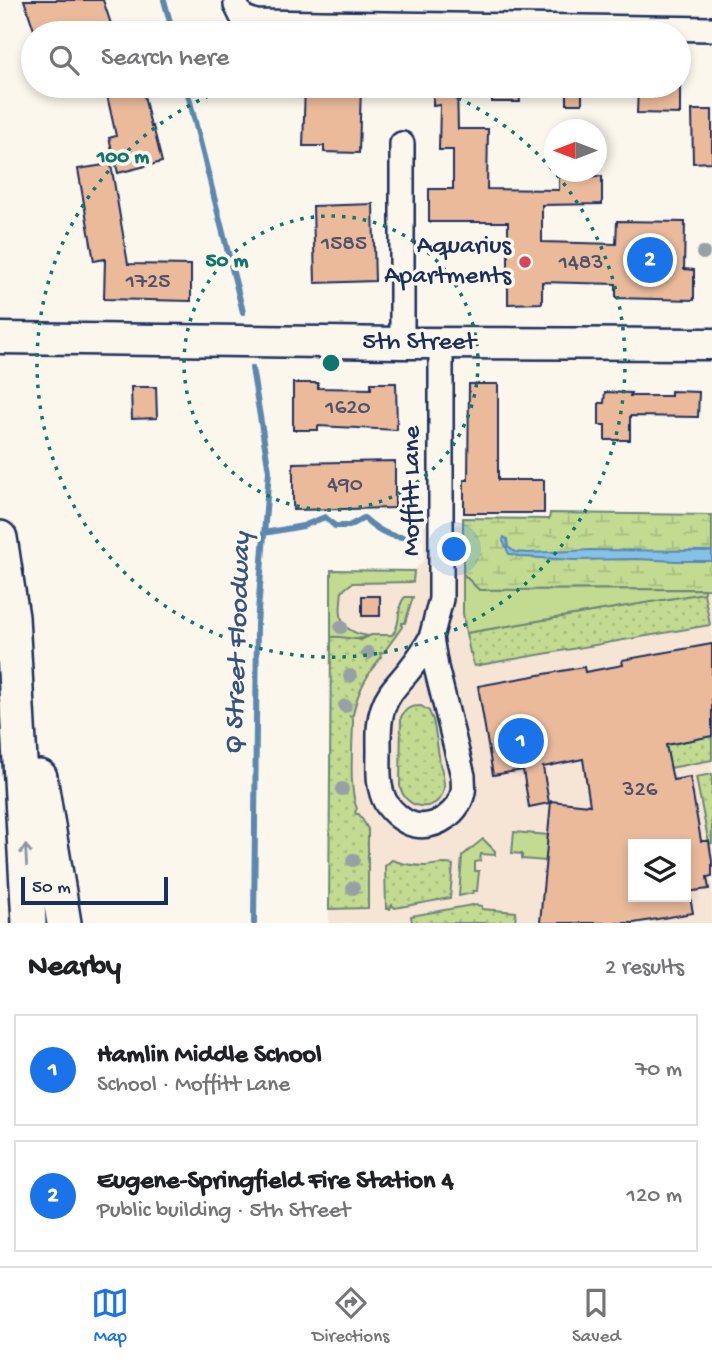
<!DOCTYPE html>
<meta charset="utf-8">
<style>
:root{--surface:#fff;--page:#f2f2f2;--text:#202124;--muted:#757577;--line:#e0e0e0;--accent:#1a73e8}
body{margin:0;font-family:"Gochi Hand",sans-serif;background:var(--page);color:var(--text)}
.controls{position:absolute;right:21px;bottom:21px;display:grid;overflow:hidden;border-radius:0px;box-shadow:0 4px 10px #0003}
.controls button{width:63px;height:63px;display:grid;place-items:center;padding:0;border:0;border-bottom:2px solid var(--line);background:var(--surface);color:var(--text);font:35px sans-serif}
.compass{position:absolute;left:544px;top:119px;width:63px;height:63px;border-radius:50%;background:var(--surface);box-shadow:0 4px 10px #0003;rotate:270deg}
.scale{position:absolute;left:21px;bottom:18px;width:147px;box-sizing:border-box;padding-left:7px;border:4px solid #1b2f5e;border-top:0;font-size:19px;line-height:24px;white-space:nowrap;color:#1b2f5e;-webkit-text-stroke:5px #fbf7ec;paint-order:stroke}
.you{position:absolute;left:455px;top:550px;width:24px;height:24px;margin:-18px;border:5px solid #fff;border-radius:50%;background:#1a73e8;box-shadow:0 0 0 10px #1a73e833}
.badge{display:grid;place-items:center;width:46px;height:46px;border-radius:50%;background:var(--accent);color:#fff;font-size:23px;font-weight:700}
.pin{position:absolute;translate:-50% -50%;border:4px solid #fff;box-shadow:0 2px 7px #0006}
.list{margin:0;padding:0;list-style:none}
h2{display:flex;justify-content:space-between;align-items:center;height:91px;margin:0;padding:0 28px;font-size:30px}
h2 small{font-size:23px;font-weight:400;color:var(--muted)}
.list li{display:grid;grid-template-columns:46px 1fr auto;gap:21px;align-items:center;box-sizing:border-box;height:112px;margin:0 14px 14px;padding:0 14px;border:2px solid var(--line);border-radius:0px}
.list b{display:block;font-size:26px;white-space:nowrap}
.list p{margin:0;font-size:23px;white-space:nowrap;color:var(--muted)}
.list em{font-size:23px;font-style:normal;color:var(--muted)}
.icon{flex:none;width:38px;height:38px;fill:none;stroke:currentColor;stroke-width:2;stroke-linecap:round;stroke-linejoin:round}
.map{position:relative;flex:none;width:712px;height:923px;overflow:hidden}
.search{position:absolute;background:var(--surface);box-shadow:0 4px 10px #0003;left:21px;right:21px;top:21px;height:77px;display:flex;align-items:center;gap:18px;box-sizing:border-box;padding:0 24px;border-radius:38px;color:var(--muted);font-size:26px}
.sheet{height:343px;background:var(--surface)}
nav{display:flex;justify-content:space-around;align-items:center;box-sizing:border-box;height:98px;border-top:2px solid var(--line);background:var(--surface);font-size:19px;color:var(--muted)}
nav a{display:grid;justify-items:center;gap:4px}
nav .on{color:var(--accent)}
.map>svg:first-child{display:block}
</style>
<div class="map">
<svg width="712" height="923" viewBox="0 0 712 923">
<defs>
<pattern id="grass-dots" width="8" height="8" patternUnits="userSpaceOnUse" patternTransform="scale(1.75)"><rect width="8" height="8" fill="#c2db91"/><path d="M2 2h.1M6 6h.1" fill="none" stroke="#a6bc7f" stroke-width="1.8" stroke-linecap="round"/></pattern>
<pattern id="wetland-marsh" width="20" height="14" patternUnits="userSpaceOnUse" patternTransform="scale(1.75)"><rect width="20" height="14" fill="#c2db91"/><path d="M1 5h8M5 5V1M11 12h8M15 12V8" fill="none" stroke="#a6bc7f"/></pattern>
</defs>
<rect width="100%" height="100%" fill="#fbf7ec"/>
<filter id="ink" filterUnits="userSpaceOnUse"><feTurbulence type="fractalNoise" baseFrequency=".0143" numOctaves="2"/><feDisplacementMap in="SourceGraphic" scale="14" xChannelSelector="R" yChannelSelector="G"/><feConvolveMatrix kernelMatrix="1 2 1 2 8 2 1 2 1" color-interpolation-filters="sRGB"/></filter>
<g filter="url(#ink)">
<path fill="#f6e5d4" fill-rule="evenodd" d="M424,525H463V574L479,590L712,589V923H329L331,570L413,571L424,560ZM633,844H686V897H633Z"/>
<path fill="url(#grass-dots)" stroke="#6e8578" stroke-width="2" d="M704,593L710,625L474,666L471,653H470L466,633Z
M405,597H413L405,623H402V627L384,652L380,653L381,657C367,675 357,692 353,715L350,716L353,719C353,745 348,786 357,809L355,812L356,814H359L368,829V908L329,909L331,637L339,636L361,640L371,635H392C403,622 395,607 405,597Z
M421,706L429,711L433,720C436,734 438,749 440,764C442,771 444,779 444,786C443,812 406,814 400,786L401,717C406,708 411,706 421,706Z
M712,736V760L670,768L666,745Z
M712,774V843L709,844L696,777Z
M392,860C403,864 414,866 426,866C436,865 443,862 453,865L450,898L395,908L392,905L390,909H386L385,866Z
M472,905L482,906V909L516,912L515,923H412L411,916Z"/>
<path fill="url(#wetland-marsh)" stroke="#6e8578" stroke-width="2" d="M550,513L712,515V589L479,590L463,574V518L549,519Z"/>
<path fill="#c2db91" stroke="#6e8578" stroke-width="2" d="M331,570L414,571L413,582L352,583L342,591C339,617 338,631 368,636C355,643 344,635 331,637Z
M463,575H464L479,590L704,589V593L466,633L463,613Z
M514,832L548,835L546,861L522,859V854L512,853Z
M483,839L495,851V855L481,854L480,861L475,862V871H479L477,891H473V893L459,896L462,856Z"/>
<path fill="#85c2e5" stroke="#5b87af" stroke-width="2" d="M504,537L507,539L508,547L515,552L528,553L591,550L712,551V561H676L636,559L574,560L523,557L509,554L503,541Z"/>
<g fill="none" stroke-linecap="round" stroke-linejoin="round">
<path stroke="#5b87af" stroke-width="6" d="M164,0L173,33
M186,86L243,312
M252,368L269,471L257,624L254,923
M264,533L303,526L325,517L335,526H349L364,518C382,534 394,539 418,537"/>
</g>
<path fill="#eaba9b" stroke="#1b2f5e" stroke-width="2" d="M24,0H103L114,33H35Z
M105,86H142L151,127L153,126L162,162L118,173L109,138L116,136Z
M305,86H361L359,153L324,152V146H303Z
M433,86H457L458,129H488L487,189L559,190V177L602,176V204L542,205V242L616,244L617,221L685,222L684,269L694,270V300L616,298V284L542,282V303L508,304V222H429V189H453V150H439L440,105L433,106Z
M492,86H519L520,102H492Z
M567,86H582V104H567Z
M651,86H680V114L637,113L638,88L651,89Z
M692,110H712V162L693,163Z
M111,164L128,264L191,265V301L104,299L105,259L94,261L78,169Z
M373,204L375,281L315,283L313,206Z
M293,383H318V388L371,389V383H396L397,430L318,426V430H293Z
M469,384H498V480H544V513H464V480H468Z
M131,387H156L157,418L132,419Z
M671,391L699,392L698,417L630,416V440H605V425H599V403H604L605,392L631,393L630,396H671Z
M395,461V508L293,510V463Z
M362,596H380V616H362Z
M712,644V736L666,745L673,780L690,777L701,841H709L712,861V876L707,877L709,889L686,892V844H633V897H690L693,913L634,923H540L551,801L590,805L583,759L543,767L549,803L529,807L523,770L493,775L478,686L584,667L585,672L623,665L622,660Z"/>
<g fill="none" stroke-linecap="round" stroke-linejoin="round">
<defs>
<path id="minor" d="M236,0V5L242,17L256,22L712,29
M402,343V144
M431,638C425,649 418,659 410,669C400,682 388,692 383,708C378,722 379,736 379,750C379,768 377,787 386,803C392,812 404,823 415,825C437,829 459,812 463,792C464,787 463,781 463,776L436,667L431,638L441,599V343"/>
<path id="major" d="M0,338L402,343L712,344"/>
<path id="highway" d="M0,538L12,617L29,923
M40,777L64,923"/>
</defs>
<use href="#minor" stroke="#1b2f5e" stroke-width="28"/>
<use href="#major" stroke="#1b2f5e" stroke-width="35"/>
<use href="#highway" stroke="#1b2f5e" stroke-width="38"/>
<use href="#minor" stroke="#fbf7ec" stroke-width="23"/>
<use href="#major" stroke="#fbf7ec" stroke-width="30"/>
<use href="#highway" stroke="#fbf7ec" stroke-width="33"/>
</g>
<g fill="#97a1a5">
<circle cx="703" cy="253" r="7"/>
<circle cx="341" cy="627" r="7"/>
<circle cx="368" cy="653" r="7"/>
<circle cx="350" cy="676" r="7"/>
<circle cx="345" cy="706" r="7"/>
<circle cx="342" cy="789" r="7"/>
<circle cx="353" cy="860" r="7"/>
<circle cx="353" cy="888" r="7"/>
</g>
<defs><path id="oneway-shaft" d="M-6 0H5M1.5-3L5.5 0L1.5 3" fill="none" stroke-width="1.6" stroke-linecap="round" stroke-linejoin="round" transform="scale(1.75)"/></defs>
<use stroke="#8b93a5" href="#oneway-shaft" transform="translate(26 855) rotate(-93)"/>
</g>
<g fill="none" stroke="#0f766e" stroke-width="3.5" stroke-dasharray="3.5 7">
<circle cx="331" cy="363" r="147"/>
<path d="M429 86A294 294 0 1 1 233 86"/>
</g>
<circle fill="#d1495b" stroke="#fbf7ec" stroke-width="2.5" cx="525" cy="262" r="7"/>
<g text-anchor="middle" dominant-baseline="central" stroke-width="7" stroke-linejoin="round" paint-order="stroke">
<g font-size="23" fill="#4f526d">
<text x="344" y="244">1585</text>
<text x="581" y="263">1483</text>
<text x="148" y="282">1725</text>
<text x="348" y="408">1620</text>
<text x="345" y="485">490</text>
<text x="640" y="790">326</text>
</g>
<g font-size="26" fill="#1b2f5e" stroke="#fbf7ec" text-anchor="end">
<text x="511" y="247">Aquarius<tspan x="511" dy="30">Apartments</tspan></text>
</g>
<g font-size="26" fill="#1b2f5e" stroke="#fbf7ec">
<text x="419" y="343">5th Street</text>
<text transform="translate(413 491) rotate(-90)">Moffitt Lane</text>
</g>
<g font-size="28" font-style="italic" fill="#365480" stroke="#fbf7ec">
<text transform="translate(239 644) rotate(-88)">Q Street Floodway</text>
</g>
</g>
<circle cx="331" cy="363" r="10" fill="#0f766e" stroke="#fbf7ec" stroke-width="3.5"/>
<g font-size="21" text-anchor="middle" font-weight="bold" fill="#0f766e" stroke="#fbf7ec" stroke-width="7" stroke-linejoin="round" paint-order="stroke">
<text x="123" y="162">100 m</text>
<text x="227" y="266">50 m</text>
</g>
</svg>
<div class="controls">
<button><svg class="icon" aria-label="layers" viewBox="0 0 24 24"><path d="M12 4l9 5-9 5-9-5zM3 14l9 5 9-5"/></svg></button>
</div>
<svg class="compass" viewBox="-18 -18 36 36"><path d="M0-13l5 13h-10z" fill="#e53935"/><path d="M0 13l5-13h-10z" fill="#757577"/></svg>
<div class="scale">50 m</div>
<div class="you"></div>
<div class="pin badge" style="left:521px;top:741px">1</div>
<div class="pin badge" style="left:650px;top:260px">2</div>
<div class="search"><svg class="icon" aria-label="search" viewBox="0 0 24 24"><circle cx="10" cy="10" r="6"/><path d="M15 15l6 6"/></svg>Search here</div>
</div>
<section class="sheet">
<h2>Nearby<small>2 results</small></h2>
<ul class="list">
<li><span class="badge">1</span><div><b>Hamlin Middle School</b><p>School · Moffitt Lane</p></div><em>70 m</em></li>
<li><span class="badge">2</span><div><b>Eugene-Springfield Fire Station 4</b><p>Public building · 5th Street</p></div><em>120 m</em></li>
</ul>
</section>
<nav>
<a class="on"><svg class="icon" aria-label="map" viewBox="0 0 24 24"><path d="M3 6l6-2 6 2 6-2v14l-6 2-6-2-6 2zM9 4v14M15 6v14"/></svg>Map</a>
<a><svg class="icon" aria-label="directions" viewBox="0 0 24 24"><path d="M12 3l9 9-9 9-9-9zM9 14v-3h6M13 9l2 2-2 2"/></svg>Directions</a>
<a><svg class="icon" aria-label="saved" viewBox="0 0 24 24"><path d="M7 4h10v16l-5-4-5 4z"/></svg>Saved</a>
</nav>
